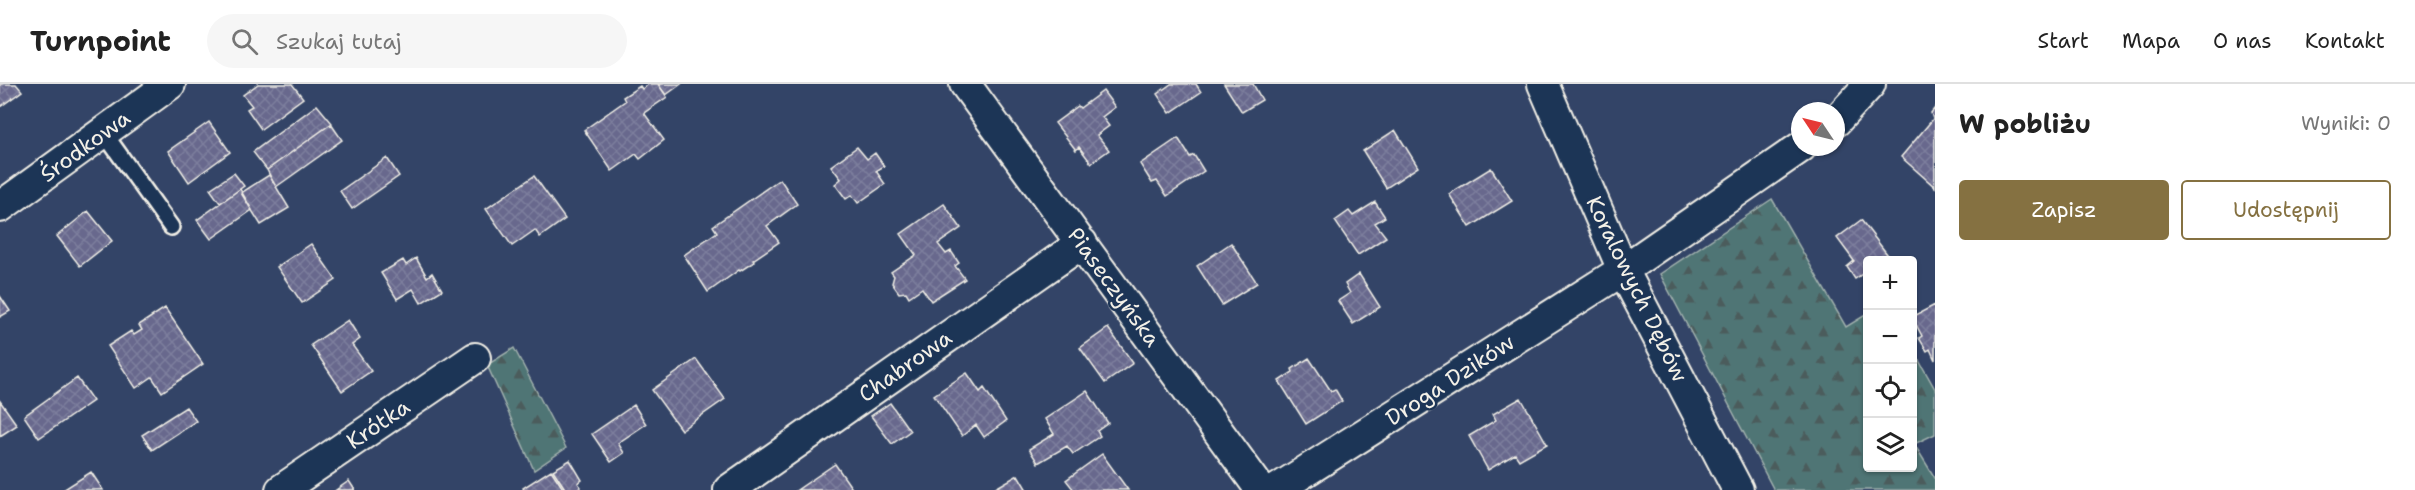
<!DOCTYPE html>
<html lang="pl">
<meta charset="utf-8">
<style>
:root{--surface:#fff;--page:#f6f6f6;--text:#222;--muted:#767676;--line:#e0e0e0;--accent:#857141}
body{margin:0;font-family:"Shantell Sans",sans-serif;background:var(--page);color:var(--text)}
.controls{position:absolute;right:18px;bottom:18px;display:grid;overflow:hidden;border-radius:6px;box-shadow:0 2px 4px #0004}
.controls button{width:54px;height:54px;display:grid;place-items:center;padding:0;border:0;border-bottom:2px solid var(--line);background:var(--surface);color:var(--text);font:30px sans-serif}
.compass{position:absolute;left:1791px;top:18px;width:54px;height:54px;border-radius:50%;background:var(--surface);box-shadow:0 2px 4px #0004;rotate:305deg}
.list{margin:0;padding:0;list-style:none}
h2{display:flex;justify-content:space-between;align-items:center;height:78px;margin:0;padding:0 24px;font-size:26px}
h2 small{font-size:20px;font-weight:400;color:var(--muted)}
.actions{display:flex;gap:12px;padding:18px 24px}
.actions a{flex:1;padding:14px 0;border:2px solid var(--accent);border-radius:6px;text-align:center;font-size:21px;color:var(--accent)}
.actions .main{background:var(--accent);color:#fff}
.icon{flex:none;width:33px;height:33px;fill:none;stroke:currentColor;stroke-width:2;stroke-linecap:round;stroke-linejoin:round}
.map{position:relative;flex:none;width:1935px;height:406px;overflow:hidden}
header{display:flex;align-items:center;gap:36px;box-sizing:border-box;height:84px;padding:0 30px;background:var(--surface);border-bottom:2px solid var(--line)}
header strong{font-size:28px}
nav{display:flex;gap:33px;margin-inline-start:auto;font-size:21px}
.search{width:420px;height:54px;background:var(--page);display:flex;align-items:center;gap:15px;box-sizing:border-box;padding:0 21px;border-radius:33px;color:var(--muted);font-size:22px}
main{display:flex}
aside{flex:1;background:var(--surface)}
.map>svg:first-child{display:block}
</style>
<header>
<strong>Turnpoint</strong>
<div class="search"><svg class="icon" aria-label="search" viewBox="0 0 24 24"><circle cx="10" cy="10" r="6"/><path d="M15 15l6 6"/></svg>Szukaj tutaj</div>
<nav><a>Start</a><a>Mapa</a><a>O nas</a><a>Kontakt</a></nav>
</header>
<main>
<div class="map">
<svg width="1935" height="406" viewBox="0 0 1935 406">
<defs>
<pattern id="forest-firs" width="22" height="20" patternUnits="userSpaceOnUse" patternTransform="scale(1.5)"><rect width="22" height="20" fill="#4f7475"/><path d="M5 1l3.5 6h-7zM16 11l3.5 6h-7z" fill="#4c5c5b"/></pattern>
<pattern id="building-cross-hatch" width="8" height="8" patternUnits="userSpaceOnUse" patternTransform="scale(1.5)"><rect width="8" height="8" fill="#67688d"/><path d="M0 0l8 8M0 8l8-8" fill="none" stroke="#7d7e9d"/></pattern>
</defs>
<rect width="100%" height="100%" fill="#334467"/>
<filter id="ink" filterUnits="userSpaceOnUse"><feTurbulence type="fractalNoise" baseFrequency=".0167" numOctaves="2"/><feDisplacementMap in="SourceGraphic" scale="12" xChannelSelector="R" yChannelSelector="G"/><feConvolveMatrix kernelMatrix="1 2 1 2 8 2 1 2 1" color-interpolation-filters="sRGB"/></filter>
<g filter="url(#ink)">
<path fill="url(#forest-firs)" stroke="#a2b2ae" stroke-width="1.5" d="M1772,115L1846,243L1867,230L1868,384H1912L1913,266L1935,305V350L1914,360L1935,394V406H1774L1660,190Z
M514,264L566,364L534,386L487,281Z"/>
<path fill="url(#building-cross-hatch)" stroke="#f4f1e8" stroke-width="1.5" d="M0,0H16L22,7L0,23Z
M258,0H292L303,14L261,45L247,25L252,22L243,11Z
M649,0H658L667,13L644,29L664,56L640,75L636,70L612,87L584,46L625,17L623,13L640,2L642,5Z
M658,0H681L666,11Z
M1171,0H1196L1201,8L1170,29L1157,10Z
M1224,0H1253L1262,16L1242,28Z
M1103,7L1115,23L1102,33L1109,42L1097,51L1109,66L1091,79L1079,63L1076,66L1055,39L1078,22L1080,24Z
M317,21L332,39L267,86L253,68Z
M1935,24V103L1901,73L1933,35L1931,29Z
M209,38L230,68L189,98L168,67Z
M331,40L342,56L276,103L267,86Z
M1395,46L1418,83L1386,104L1363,67Z
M1178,54L1190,73L1194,71L1204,87L1167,112L1157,97L1152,99L1140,80Z
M857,63L867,75L875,69L884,82L876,87L885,100L858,119L852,111L846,115L835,100L841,95L831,82Z
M387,74L399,92L352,125L340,107Z
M1491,84L1512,117L1470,143L1449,110Z
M234,89L244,102L220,119L210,105Z
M269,91L289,124L261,141L241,109Z
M534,92L565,135L540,153L535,146L512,162L486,125Z
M780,95L797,120L767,142L779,158L753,176L754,178L740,187L739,186L708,208L684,171L717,148L713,142Z
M240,105L252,126L211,155L197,136Z
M1375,118L1385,133L1375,139L1386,153L1358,171L1335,137L1349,127L1353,132Z
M944,120L961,144L938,160L946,170L951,167L959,179L955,182L965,195L931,217L922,204L909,213L906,208L899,209L892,199L894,192L891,188L916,171L901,150Z
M88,127L112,157L80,182L57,152Z
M1861,136L1887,170L1879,177H1868V186L1855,195L1847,183L1854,177L1837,154Z
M1231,159L1257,199L1222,221L1197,182Z
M311,160L336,196L302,219L277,183Z
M416,174L427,193L432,189L442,206L421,219L413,205L397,215L381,189L403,176L406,181Z
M1359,190L1380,223L1353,240L1338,217L1350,209L1345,200Z
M0,212L10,227L0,233Z
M1935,221V276L1930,265L1927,267L1919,254L1922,252L1912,233Z
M165,224L203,280L162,308L152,293L136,304L108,262L131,247L134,251L142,246L139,241Z
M348,236L360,255L352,261L371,287L342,307L311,261Z
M1108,244L1133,279L1105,299L1080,264Z
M1309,274L1331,307L1335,305L1342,317L1306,340L1279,297L1293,288L1292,285Z
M696,275L725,315L681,346L652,306Z
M967,289L980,308L984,304L1006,337L984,353L976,341L962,352L934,311Z
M77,294L93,317L39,354L24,332Z
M1087,307L1108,339L1097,347L1100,352L1073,370L1067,362L1038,379L1029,365L1054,350L1045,335Z
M1521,314L1547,360L1519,376L1515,370L1488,386L1469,352L1496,336L1493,330Z
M0,317L17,341L0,352Z
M890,319L910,347L892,360L871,332Z
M634,321L646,340L618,359L624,369L611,378L592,350Z
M186,323L196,337L152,366L142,351Z
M1102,370L1128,406H1074L1066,396Z
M570,376L582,396L578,399L581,403L577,406H566L553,386Z
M835,380L853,406H797Z
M551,386L564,406H524L523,404Z
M91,388L103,406H63Z
M1018,391L1027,406H992Z
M349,397L355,406H336Z"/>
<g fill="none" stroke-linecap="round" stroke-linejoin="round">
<defs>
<path id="service" d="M104,49L171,143"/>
<path id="minor" d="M965,0L1261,406
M1543,0L1623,186L1738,406
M1836,37L1870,0
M0,123L170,0
M281,406L475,274
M729,406L1082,159
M1276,406L1623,186L1801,63"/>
</defs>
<use href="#service" stroke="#f4f1e8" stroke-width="20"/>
<use href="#minor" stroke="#f4f1e8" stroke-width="34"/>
<use href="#service" stroke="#1d3557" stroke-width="15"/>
<use href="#minor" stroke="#1d3557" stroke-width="30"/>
</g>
</g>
<g text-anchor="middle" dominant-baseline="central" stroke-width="5" stroke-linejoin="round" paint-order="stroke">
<g font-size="22" fill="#f4f1e8" stroke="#1d3557">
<text transform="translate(85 62) rotate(-36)">Środkowa</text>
<text transform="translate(1114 203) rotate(54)">Piaseczyńska</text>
<text transform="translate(1637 205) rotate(64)">Koralowych Dębów</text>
<text transform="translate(905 282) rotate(-35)">Chabrowa</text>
<text transform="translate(1450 296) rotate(-33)">Droga Dzików</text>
<text transform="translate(378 340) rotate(-34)">Krótka</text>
</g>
</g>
</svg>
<div class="controls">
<button>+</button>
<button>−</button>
<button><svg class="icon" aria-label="locate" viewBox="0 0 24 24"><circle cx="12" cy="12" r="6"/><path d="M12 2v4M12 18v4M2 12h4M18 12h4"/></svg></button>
<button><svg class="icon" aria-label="layers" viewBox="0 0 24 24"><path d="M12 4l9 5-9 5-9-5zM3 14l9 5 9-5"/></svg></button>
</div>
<svg class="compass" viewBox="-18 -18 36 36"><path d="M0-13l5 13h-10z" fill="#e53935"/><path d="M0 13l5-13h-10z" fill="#767676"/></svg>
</div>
<aside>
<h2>W pobliżu<small>Wyniki: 0</small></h2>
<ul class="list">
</ul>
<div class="actions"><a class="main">Zapisz</a><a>Udostępnij</a></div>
</aside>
</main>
